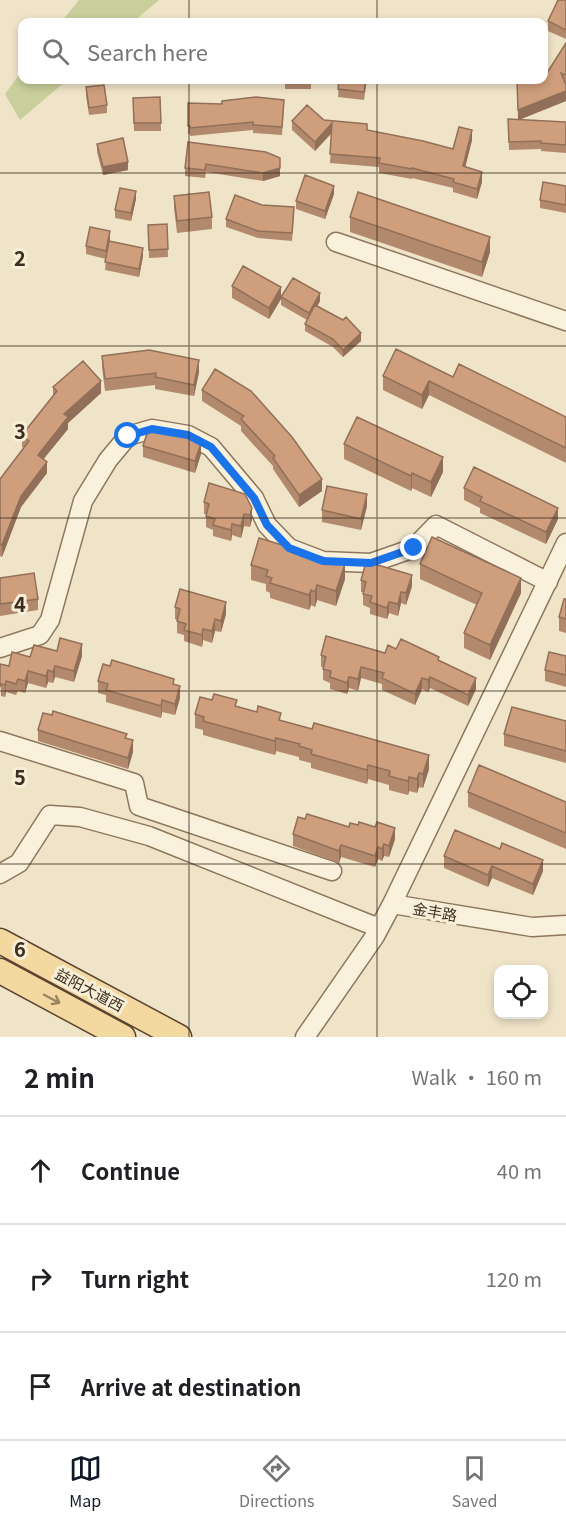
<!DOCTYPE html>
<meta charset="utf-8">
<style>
:root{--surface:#fff;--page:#f2f2f2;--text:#202124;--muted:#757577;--line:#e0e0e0;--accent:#111827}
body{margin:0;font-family:Georgia,"Noto Sans SC",serif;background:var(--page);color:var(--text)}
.controls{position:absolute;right:18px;bottom:18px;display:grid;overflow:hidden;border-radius:12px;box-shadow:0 3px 9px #0003}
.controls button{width:54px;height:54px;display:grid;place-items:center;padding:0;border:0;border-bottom:2px solid var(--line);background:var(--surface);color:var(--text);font:30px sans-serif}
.stop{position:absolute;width:18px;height:18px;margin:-14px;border:4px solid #1a73e8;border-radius:50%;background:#fff}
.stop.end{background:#1a73e8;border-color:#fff;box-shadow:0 2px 6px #0008}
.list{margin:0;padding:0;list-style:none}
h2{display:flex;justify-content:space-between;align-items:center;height:78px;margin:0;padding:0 24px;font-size:26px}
h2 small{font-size:20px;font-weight:400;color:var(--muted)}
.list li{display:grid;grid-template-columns:39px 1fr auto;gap:18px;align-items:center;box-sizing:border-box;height:108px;padding:0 24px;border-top:2px solid var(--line)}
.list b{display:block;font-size:22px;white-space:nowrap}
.list em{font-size:20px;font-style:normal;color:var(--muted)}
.icon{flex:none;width:33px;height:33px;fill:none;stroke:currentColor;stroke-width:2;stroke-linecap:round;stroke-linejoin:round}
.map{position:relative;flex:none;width:566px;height:1037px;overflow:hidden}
.search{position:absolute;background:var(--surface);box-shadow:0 3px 9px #0003;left:18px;right:18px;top:18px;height:66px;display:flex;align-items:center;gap:15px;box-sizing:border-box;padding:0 21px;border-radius:12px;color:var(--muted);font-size:22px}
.sheet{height:402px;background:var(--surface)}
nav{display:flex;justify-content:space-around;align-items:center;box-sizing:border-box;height:84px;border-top:2px solid var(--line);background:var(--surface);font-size:16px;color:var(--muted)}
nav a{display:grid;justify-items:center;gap:3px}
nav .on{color:var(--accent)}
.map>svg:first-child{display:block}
</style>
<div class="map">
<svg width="566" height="1037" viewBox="0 0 566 1037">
<rect width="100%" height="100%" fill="#f0e4c8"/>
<path fill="#c9cf9b" d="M79,0H159L133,22H61Z
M22,71V80H67L20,120L5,94Z"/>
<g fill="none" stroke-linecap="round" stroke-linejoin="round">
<defs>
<path id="minor" d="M336,242L566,321
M0,648L40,635L50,620L83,501L108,460L128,436L152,429L188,435L211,447L254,498L267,525L289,548L323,561L371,563L414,548L436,525L548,582
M0,741L134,783L139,806L332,871
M0,874L19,863L50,815L80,817L149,836L379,928
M392,904L566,543
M305,1037L375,936L392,904L532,927L566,925"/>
<path id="major" d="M0,941L179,1037
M0,971L123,1037"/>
</defs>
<use href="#minor" stroke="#8d765c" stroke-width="21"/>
<use href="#major" stroke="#5b4430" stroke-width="27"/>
<use href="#minor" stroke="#faf1dc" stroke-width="18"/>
<use href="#major" stroke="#f3d9a0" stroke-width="24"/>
</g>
<path fill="#b2896c" d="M566,0V39L548,31V21Z
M566,43V101L519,120L566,122V153L541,151V149L509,150L508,119L518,120L517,80H543Z
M285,80H311V89H285Z
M339,80H367L364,100L338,97Z
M86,87L107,105V113L89,115L86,95Z
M160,97L161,131H134L133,98Z
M188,103L284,108L282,135L253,133V130L190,136V134H188Z
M324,120L453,149L472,140L465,167L482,182L477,199L453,192V188L412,178V179L379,173V167L330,163L332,133L315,151L292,130V121Z
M188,142L280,176L263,181L206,172L205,178L185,176V168Z
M97,144L128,170L103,175L97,152Z
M566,186V213L540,208V200Z
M334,194L325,219L296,209V201Z
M174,196L212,217V229L177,233L174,208Z
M136,199L131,221L115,218V210Z
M262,205L294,215L292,241L258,238L226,227V219Z
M350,217L490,252L482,277L350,232Z
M167,224L168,257L149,258L148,225Z
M110,239L109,241L143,256L139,277L105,270L106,259L86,254V246Z
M232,286L281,299L269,319L232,298Z
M281,297L320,301L317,307L361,341L343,357L333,347L305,331V324L307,320L281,305Z
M102,356L199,372L194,396L155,389V385L105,391L102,367Z
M383,376L453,377L566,417V463L429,395L422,409L383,390Z
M53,387L101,393L68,423V429L43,459L47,473L21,507L2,557L0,556V480L24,448L22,447V435L53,396Z
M202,390L292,437L322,491L299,507L273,469V466L241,431V426L202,401Z
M344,444L443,472L431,497L412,488L411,491L344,459Z
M143,446L201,454L195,473L143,457Z
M464,488L558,519L546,544L480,513V508L464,500Z
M245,494L252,519L250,527L244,526L241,538L232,535L231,541L213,536V530L206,527V514H204V502Z
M367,506L361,530L322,522V510Z
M420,564L521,593L490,660L464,648V633L477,605L420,579Z
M251,565L345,579L336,606L317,600L315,607L311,605L309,610L270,598V593L266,591V584L251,580Z
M0,578L38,599V610L0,616Z
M361,580L412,586L406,605L401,603L398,616L389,613L387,619L370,614V608L363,605V592H361Z
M566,599V633L559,631V617Z
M175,607L226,614L221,632L215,631L212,643L203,640L202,647L184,641V635L177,633V620L175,619Z
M396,649L439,660L476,689L468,706L430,688L428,692L422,689L415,705L382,690V684L361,678L358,691L349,688L347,694L330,689V683L323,680V667H321V655L385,653Z
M57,651L82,656L74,682L55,677L53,683L48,682L46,688L28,683L25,693L18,691L16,695L6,692L5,697L1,696L0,664L9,666L30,657Z
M566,656V687L545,681V670Z
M98,681L174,684L180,698L175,715L162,712L161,718L106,702V695L98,693Z
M212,700L237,706L281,720L429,769L423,788L419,787L417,793L409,791L408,795L389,790V785L368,779L367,784L311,768V763L299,760V757L276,751L275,755L203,735V730L195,728V714Z
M566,721V763L504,746V734Z
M38,730L127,738L133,752L128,769L38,741Z
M468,792L566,802V849L468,807Z
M305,819L349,827L395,839L389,857L384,856L382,861L378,859L375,867L341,857L339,863L293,846V834Z
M444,856L543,871L533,895L492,878L488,887L444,868Z"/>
<path fill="#916f58" d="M566,91V101L518,120V110Z
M332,123V132L315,151V142Z
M472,130V140L463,176V166Z
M280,158V176L263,181V173Z
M128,162V170L103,175V167Z
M482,172V182L477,199V189Z
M334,186V194L325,219V211Z
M136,191V199L131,221V213Z
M110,231V239L106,259V251Z
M490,237V252L482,277V262Z
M143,248V256L139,277V269Z
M281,287V299L269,319V308Z
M320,293V301L309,321V313Z
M361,333V341L343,357V350Z
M199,360V372L194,396V385Z
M101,381V393L68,423V429L38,466V455L64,414Z
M429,381V395L422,409V395Z
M201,443V454L195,473V461Z
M443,457V472L431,497V482Z
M47,462V473L21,507L2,557V545L21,496Z
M412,473V488L411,491V476Z
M322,479V491L299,507V495Z
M367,494V506L361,530V519Z
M252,508V519L250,527V515Z
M558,508V519L546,544V532Z
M244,514V526L241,538V526Z
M232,524V535L231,541V530Z
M345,564V579L336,606V591Z
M412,575V586L406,605V593Z
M521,578V593L490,660V645Z
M317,585V600L315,607V592Z
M311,590V605L309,610V595Z
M401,592V603L398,616V604Z
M226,602V614L221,632V621Z
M389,602V613L387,619V608Z
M215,619V631L212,643V631Z
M203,629V640L202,647V635Z
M82,644V656L74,682V671Z
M55,666V677L53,683V672Z
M361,667V678L358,691V679Z
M48,670V682L46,688V676Z
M28,671V683L25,693V681Z
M349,677V688L347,694V683Z
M430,677V688L428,692V680Z
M422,678V689L415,705V694Z
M476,678V689L468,706V695Z
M6,681V692L5,697V685Z
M180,686V698L175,715V704Z
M162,700V712L161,718V706Z
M276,738V751L275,755V741Z
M133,740V752L128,769V758Z
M429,755V769L423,788V774Z
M368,765V779L367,784V770Z
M419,773V787L417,793V779Z
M409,777V791L408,795V781Z
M395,828V839L389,857V846Z
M384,844V856L382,861V849Z
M341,845V857L339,863V851Z
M378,847V859L375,867V856Z
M543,860V871L533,895V884Z
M492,866V878L488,887V875Z"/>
<path fill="#cf9f7d" stroke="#916f58" stroke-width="1.5" d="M558,0H566V30L548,21Z
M566,43V75L561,73L566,85V91L518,110L517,80H543V52L547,73Z
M285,80H311V81H285Z
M339,80H366L364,92L338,89Z
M104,85L107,105L89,108L86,87Z
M160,97L161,123H134L133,98Z
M256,97L284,100L282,127L253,125V122L190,128V126H188V103L222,104V101Z
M307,105L324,120L367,124V130L423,141L453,149L459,127L472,130L463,166L482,172L477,189L453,182L454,179L412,168V169L379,163L380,158L330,154L332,123L315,142L292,121Z
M508,119L566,122V145L541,143V141L509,142Z
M123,138L128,162L103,167L97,144Z
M188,142L266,152L280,158V168L263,173L206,164L205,170L185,168Z
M305,175L334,186L325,211L296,201Z
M543,182L566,186V205L540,200Z
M120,188L136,191L131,213L115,210Z
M209,192L212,217L177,221L174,196Z
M358,192L490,237L482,262L350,217Z
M235,195L262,205L294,207L292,233L258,231L226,219Z
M167,224L168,249L149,250L148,225Z
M90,227L110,231L106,251L86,246Z
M109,241L143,248L139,269L105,262Z
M243,266L281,287L269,308L232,286Z
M293,278L320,293L309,313L281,297Z
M315,305L343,320L346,317L361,333L343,350L333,339L305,324Z
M396,349L453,377L459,364L566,417V448L429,381L422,395L383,376Z
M149,350L199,360L194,385L155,377L156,373L105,379L102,356Z
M83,361L101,381L64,414L68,417L38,455L47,462L21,496L2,545L0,544V479L29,441L22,435L57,391L53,387Z
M215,369L251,391L292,437L322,479L299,495L273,458L275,456L241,419L244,416L202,390Z
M357,417L443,457L431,482L412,473L411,476L344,444Z
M153,429L184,434L201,443L195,461L143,446L148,430Z
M474,467L558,508L546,532L480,501L482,497L464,488Z
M209,483L245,494L252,508L250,515L244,514L241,526L232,524L231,530L213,525L215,519L206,516L209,504L204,502Z
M327,486L367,494L361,519L322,510Z
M432,537L521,578L490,645L464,633L482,593L420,564Z
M259,538L345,564L336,591L317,585L315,592L311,590L309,595L270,583L272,578L266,576L268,570L251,565Z
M366,562L371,563L412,575L406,593L401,592L398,604L389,602L387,608L370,602L372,596L363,594L366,582L361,580Z
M34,573L38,599L0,604V578Z
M180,589L226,602L221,621L215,619L212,631L203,629L202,635L184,630L186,624L177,621L180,609L175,607Z
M564,599H566V619L559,617Z
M326,636L385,653L388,645L396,649L401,639L439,657L438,660L476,678L468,695L430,677L428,680L422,678L415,694L382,678L384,673L361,667L358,679L349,677L347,683L330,677L331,671L323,669L326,657L321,655Z
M60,638L82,644L74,671L55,666L53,672L48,670L46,676L28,671L25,681L18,679L16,684L6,681L5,685L1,684L0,687V664L9,666L12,652L30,657L34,645L57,651Z
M549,652L566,656V675L545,670Z
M112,660L174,679L173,684L180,686L175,704L162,700L161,706L106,690L108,684L98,681L103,664L110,666Z
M214,694L237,700L235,706L257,712L258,706L281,713L279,720L312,729L314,723L429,755L423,774L419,773L417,779L409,777L408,781L389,776L390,771L368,765L367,770L311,754L312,750L299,746L300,744L276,738L275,741L203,721L204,717L195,714L200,697L212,700Z
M512,707L566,721V751L504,734Z
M53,711L127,734L125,738L133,740L128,758L38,730L43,713L52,715Z
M479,765L566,802V833L468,792Z
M307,814L349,827L350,823L358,825L359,822L375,827L377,822L395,828L389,846L384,844L382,849L378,847L375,856L341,845L339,851L293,834L298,817L305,819Z
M455,830L500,849L502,843L543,860L533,884L492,866L488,875L444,856Z"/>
<defs><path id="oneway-shaft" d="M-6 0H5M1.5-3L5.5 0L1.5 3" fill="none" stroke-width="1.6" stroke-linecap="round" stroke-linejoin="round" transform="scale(1.5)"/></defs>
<use stroke="#988460" href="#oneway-shaft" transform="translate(52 999) rotate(28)"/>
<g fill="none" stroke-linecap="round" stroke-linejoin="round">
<path stroke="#1a73e8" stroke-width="8" d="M128,436L152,429L188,435L211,447L254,498L267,525L289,548L323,561L371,563L414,548"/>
</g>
<path fill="none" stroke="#3d2e20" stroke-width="1.5" stroke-opacity="0.55" d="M189,0V22M377,0V22M189,80V1037M377,80V1037M0,173H566M0,346H566M0,518H566M0,691H566M0,864H566"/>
<g text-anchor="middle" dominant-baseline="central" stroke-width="6" stroke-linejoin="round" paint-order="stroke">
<g font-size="15" fill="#3d2e20" stroke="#f7eed8">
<text transform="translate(435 911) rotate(10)">金丰路</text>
<text transform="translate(90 989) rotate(28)">益阳大道西</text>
</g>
</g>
<g font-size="20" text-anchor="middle" font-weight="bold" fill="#3d2e20" stroke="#f7eed8" stroke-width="6" stroke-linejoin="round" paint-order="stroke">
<text x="20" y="266">2</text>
<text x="20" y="439">3</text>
<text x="20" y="612">4</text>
<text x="20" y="785">5</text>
<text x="20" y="957">6</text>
</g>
</svg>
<div class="controls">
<button><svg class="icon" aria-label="locate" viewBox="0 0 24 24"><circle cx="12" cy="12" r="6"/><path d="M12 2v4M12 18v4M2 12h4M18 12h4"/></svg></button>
</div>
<div class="stop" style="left:128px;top:436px"></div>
<div class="stop end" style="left:414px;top:548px"></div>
<div class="search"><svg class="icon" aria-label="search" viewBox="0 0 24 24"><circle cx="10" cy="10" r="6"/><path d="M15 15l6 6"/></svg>Search here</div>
</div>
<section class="sheet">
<h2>2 min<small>Walk · 160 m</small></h2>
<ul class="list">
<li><svg class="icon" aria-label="ahead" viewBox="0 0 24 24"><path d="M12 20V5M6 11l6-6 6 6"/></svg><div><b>Continue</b></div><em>40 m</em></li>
<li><svg class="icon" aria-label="right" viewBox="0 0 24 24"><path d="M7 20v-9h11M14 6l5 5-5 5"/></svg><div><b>Turn right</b></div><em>120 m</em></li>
<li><svg class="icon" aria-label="arrive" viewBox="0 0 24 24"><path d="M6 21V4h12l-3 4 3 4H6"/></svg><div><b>Arrive at destination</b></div></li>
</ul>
</section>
<nav>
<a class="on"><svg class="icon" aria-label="map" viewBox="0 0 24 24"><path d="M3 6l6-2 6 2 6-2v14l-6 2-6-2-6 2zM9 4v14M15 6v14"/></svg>Map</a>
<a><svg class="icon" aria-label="directions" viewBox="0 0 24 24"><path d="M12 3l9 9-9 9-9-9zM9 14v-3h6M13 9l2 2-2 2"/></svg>Directions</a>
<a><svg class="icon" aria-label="saved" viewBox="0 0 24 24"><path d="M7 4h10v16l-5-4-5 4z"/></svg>Saved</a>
</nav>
